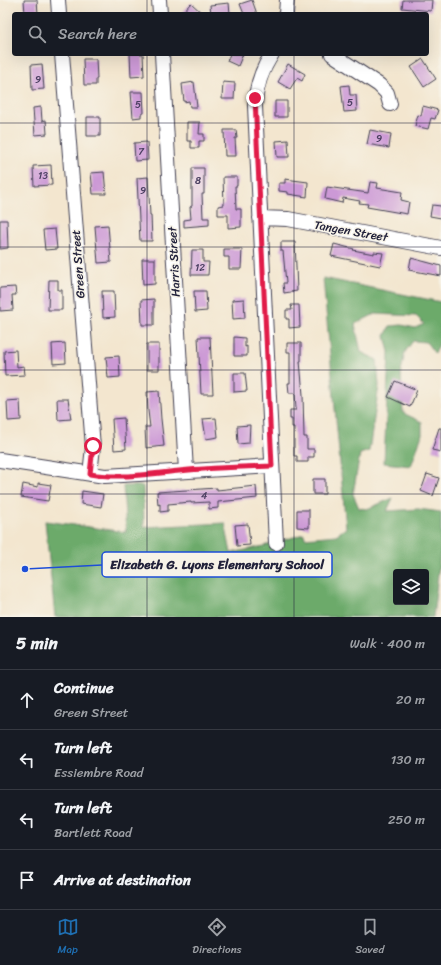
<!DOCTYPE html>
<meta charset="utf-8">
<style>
:root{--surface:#171b24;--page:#20242c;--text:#f1f3f6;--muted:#9ea1a6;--line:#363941;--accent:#1f6fb2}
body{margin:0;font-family:Sriracha,sans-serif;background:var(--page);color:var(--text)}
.controls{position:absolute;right:12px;bottom:12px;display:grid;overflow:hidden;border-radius:4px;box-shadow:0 4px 16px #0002}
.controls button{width:36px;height:36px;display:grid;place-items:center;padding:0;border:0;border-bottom:1px solid var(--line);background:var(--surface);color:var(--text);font:20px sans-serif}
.stop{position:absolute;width:12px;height:12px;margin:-9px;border:3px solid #e11d48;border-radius:50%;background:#fff}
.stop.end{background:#e11d48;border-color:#fff;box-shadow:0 1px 4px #0008}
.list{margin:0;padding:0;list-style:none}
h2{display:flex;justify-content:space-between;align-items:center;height:52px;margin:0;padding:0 16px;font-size:17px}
h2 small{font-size:13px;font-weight:400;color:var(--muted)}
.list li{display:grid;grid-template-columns:26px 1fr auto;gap:12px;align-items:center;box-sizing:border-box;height:60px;padding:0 16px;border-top:1px solid var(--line)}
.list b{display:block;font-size:15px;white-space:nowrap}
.list p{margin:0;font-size:13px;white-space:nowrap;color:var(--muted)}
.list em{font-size:13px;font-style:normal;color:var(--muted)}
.icon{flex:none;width:22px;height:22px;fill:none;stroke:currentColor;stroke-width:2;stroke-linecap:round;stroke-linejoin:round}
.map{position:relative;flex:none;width:441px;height:617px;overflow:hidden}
.search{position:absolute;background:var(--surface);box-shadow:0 4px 16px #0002;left:12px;right:12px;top:12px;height:44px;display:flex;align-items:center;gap:10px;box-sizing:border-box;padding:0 14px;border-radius:4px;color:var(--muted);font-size:15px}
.sheet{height:292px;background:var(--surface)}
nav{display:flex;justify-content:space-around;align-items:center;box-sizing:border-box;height:56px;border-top:1px solid var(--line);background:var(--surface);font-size:11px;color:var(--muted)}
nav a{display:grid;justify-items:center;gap:2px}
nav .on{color:var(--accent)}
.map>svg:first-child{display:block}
</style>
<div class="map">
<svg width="441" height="617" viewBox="0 0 441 617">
<rect width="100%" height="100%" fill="#f7f3e8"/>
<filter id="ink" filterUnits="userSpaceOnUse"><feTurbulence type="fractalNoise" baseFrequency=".025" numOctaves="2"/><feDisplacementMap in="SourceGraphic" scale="8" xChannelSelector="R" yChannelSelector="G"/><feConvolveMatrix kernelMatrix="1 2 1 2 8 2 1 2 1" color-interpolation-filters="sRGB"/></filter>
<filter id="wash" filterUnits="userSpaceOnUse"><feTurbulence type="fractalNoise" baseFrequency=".012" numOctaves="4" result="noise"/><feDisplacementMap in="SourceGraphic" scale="16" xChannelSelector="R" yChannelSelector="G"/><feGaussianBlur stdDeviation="0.9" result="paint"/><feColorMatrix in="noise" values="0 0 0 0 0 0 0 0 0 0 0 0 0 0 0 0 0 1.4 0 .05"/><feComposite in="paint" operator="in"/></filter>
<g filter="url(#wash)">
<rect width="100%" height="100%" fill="#f3e6cf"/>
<path fill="#6caa6b" stroke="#476653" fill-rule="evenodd" d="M323,278L441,302V340L435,354L426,342L413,341L405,352L401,372L403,413L422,422V435L411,466L384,463L389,352L385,336L390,326L402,325L415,328L424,324L416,316L375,314L355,324L361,352L377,360L379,386L369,451L360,454L353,494L359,508L367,509L393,498L387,511L418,509L441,512V548L433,617H55L45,521L126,532L123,486H143L144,527L225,523L231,553L260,547L304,534L305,538L336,535L346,528ZM396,572H426V602H396Z"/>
<g id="blocks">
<path fill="#cc99d6" d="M24,0H37L38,14H25Z
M252,0L257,14H244L240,4Z
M403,0H432L431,11L402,8Z
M191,3L203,14H181Z
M229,3L230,14H211L210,5Z
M130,54H143L144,76L131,77Z
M230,54H243L238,66L227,61Z
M83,59H96L97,79H96V85H84Z
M423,59L436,79L424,87L411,67Z
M42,64L44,89L32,90L31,65Z
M288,64L305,74L302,81L297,78L290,89L278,82Z
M194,82L197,107H190L189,101L184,102L182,84Z
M223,82L235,83L234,99H222Z
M349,85L350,95H356L357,111L344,112L341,86Z
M131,92H143L144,113L141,114V117L133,118Z
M275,101H287V117H275Z
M423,106L438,110L435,119L431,118L428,129L415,126L418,115L421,116Z
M41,107L42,121L46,120L47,134L35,135L33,108Z
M87,117H100V136H87Z
M187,122H200L199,134H204V141H199V148H191V141H187Z
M224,130H236L237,138H235L236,156H225Z
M370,130L391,134L389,148L367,144Z
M288,140L289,157H277L276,141Z
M147,142L148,160L135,161L134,143Z
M51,165L52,185L34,186L33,166Z
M192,168H204V194H202L203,218H209V225L184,227V220L191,219L190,207L192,206Z
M104,172L106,194H93L91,173Z
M148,177L150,215H151L152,241H140L137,178Z
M223,177H237V186H235L236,209H241V227L228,228V215H218V206L224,205Z
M285,179L308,182L307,197L288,194V192L279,191V183H285Z
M370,182L378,183L377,188L402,192L401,200L409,202L407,214L367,207L368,204L359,203L360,201L343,198L342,203L325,199L327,187L368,193Z
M432,205L441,206V218L430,216Z
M0,220H7L8,248L0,249Z
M108,225L111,262L98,263L95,226Z
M55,229L57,249L45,250L43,230Z
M281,242H295L297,291L284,293L283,283H286L283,251H281Z
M334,244L354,249L353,250L374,254V252L383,253L380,266L331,256Z
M224,249H242L241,269H229V257H224Z
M192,250H203V262H209L208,275H191Z
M411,258L441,266V276L409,270Z
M142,259H155V284L143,285Z
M49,280H58V290H62V310H48Z
M15,287L16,295H12L13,310L0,311V288Z
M102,291H114L115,317L103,318Z
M194,291H206L207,311L195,312Z
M154,299V325H142L141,300Z
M244,299L245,318L233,319L232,300Z
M291,305H299L300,327L289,328V319H286V310H292Z
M198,337H210L213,394H201Z
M234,337L245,338V347L247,346V356H234Z
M65,343L66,363L53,364L52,344Z
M287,343H301V361H300L303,395L304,437H307V449H314V457H308V462H297V456H294V427H292V419H290V410H296L295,393H289L288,383H290V352H287Z
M147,344H159V370H147Z
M16,350L17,367L24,366L25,375L5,376L4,351Z
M119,356L120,377L108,378L106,357Z
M234,373H245L247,391L234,392Z
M395,381L417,390L410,407L388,397Z
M159,391L161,419L164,446L146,448L145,427H150L148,411L147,392Z
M57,399H68L71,419L58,420Z
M20,400L21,420L8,421L7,401Z
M124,418L126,449L114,450L112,419Z
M216,418L218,437L206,439L203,419Z
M250,425L249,443L238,444L237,426Z
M439,428H441V452L432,450Z
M427,474L439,478L433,496L421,491Z
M313,479H325V494H313Z
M38,483L51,485L48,501L21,497L23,484L38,487Z
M256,486L257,498L218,502V508L209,509V502L191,503V502L168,504V511L160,512V504L158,505L157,492L217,488V490Z
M82,491L103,494L101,507L81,504Z
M297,510H309V528L297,527Z
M248,524L250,545L237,546L235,525Z"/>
</g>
</g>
<g filter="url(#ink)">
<use href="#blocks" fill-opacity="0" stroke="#413f51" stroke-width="1"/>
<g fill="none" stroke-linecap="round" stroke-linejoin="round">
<defs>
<path id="minor" d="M58,0L59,14
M159,0L160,14
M286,14L287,0
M62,54L93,447L90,474
M162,54L186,471
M272,54C261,71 256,86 255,106L276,543
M332,54L379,85L387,93L390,104
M260,218L288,219L441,248
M0,460L105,476L272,466"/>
</defs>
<use href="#minor" stroke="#413f51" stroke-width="16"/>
<use href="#minor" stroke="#fff" stroke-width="14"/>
</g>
</g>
<g fill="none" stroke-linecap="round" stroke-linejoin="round" filter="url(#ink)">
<path stroke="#e11d48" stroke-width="5" d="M93,446L90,474C119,479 150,474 179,471C210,468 241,467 272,466L255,98"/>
</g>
<path fill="none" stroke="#22223b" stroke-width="1" stroke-opacity="0.55" d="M147,0V14M294,0V14M147,54V617M294,54V617M0,123H441M0,247H441M0,370H441M0,494H441"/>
<g text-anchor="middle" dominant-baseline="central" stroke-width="3" stroke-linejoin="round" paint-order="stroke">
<g font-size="10" fill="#4c4062">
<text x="38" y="80">9</text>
<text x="350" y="103">5</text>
<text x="138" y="105">5</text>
<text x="379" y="139">9</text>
<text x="141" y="152">7</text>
<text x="43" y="176">13</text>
<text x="198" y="181">8</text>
<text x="143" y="191">9</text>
<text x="200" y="268">12</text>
<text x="204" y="496">4</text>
</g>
<g font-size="12" fill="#22223b" stroke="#f7f3e8">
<text transform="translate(351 231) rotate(10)">Tangen Street</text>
<text transform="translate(174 262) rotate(-93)">Harris Street</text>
<text transform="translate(78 264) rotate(-94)">Green Street</text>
</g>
</g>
<path fill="none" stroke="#1d4ed8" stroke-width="1.5" d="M25 569L102 565"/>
<circle fill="#1d4ed8" stroke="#f7f3e8" stroke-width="1.5" cx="25" cy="569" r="4"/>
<rect fill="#f7f3e8" stroke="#1d4ed8" stroke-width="1.5" x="102" y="552" width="230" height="25" rx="4"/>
<g font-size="13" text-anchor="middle" font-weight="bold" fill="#22223b">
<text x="217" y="569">Elizabeth G. Lyons Elementary School</text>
</g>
</svg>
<div class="controls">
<button><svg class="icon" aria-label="layers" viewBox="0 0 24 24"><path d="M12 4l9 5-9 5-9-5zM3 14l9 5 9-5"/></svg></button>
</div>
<div class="stop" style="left:93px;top:446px"></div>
<div class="stop end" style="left:255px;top:98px"></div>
<div class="search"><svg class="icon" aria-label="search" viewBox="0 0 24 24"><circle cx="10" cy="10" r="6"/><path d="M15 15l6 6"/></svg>Search here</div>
</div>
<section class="sheet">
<h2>5 min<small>Walk · 400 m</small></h2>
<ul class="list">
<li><svg class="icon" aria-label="ahead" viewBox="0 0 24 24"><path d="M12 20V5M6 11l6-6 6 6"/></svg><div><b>Continue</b><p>Green Street</p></div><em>20 m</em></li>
<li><svg class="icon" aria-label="left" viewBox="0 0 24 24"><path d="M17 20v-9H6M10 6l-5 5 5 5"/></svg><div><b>Turn left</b><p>Essiembre Road</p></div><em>130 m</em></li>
<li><svg class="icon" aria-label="left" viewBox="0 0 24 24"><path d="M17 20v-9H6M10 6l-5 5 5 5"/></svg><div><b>Turn left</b><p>Bartlett Road</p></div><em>250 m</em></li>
<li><svg class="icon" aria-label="arrive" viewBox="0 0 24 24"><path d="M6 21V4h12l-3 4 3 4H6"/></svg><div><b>Arrive at destination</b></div></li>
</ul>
</section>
<nav>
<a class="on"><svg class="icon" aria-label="map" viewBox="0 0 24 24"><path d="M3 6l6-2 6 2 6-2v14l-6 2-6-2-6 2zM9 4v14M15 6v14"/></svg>Map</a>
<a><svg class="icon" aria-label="directions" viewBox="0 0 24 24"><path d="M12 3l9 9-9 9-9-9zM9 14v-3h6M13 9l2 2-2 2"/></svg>Directions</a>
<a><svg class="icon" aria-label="saved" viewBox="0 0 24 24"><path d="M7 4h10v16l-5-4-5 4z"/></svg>Saved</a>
</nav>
